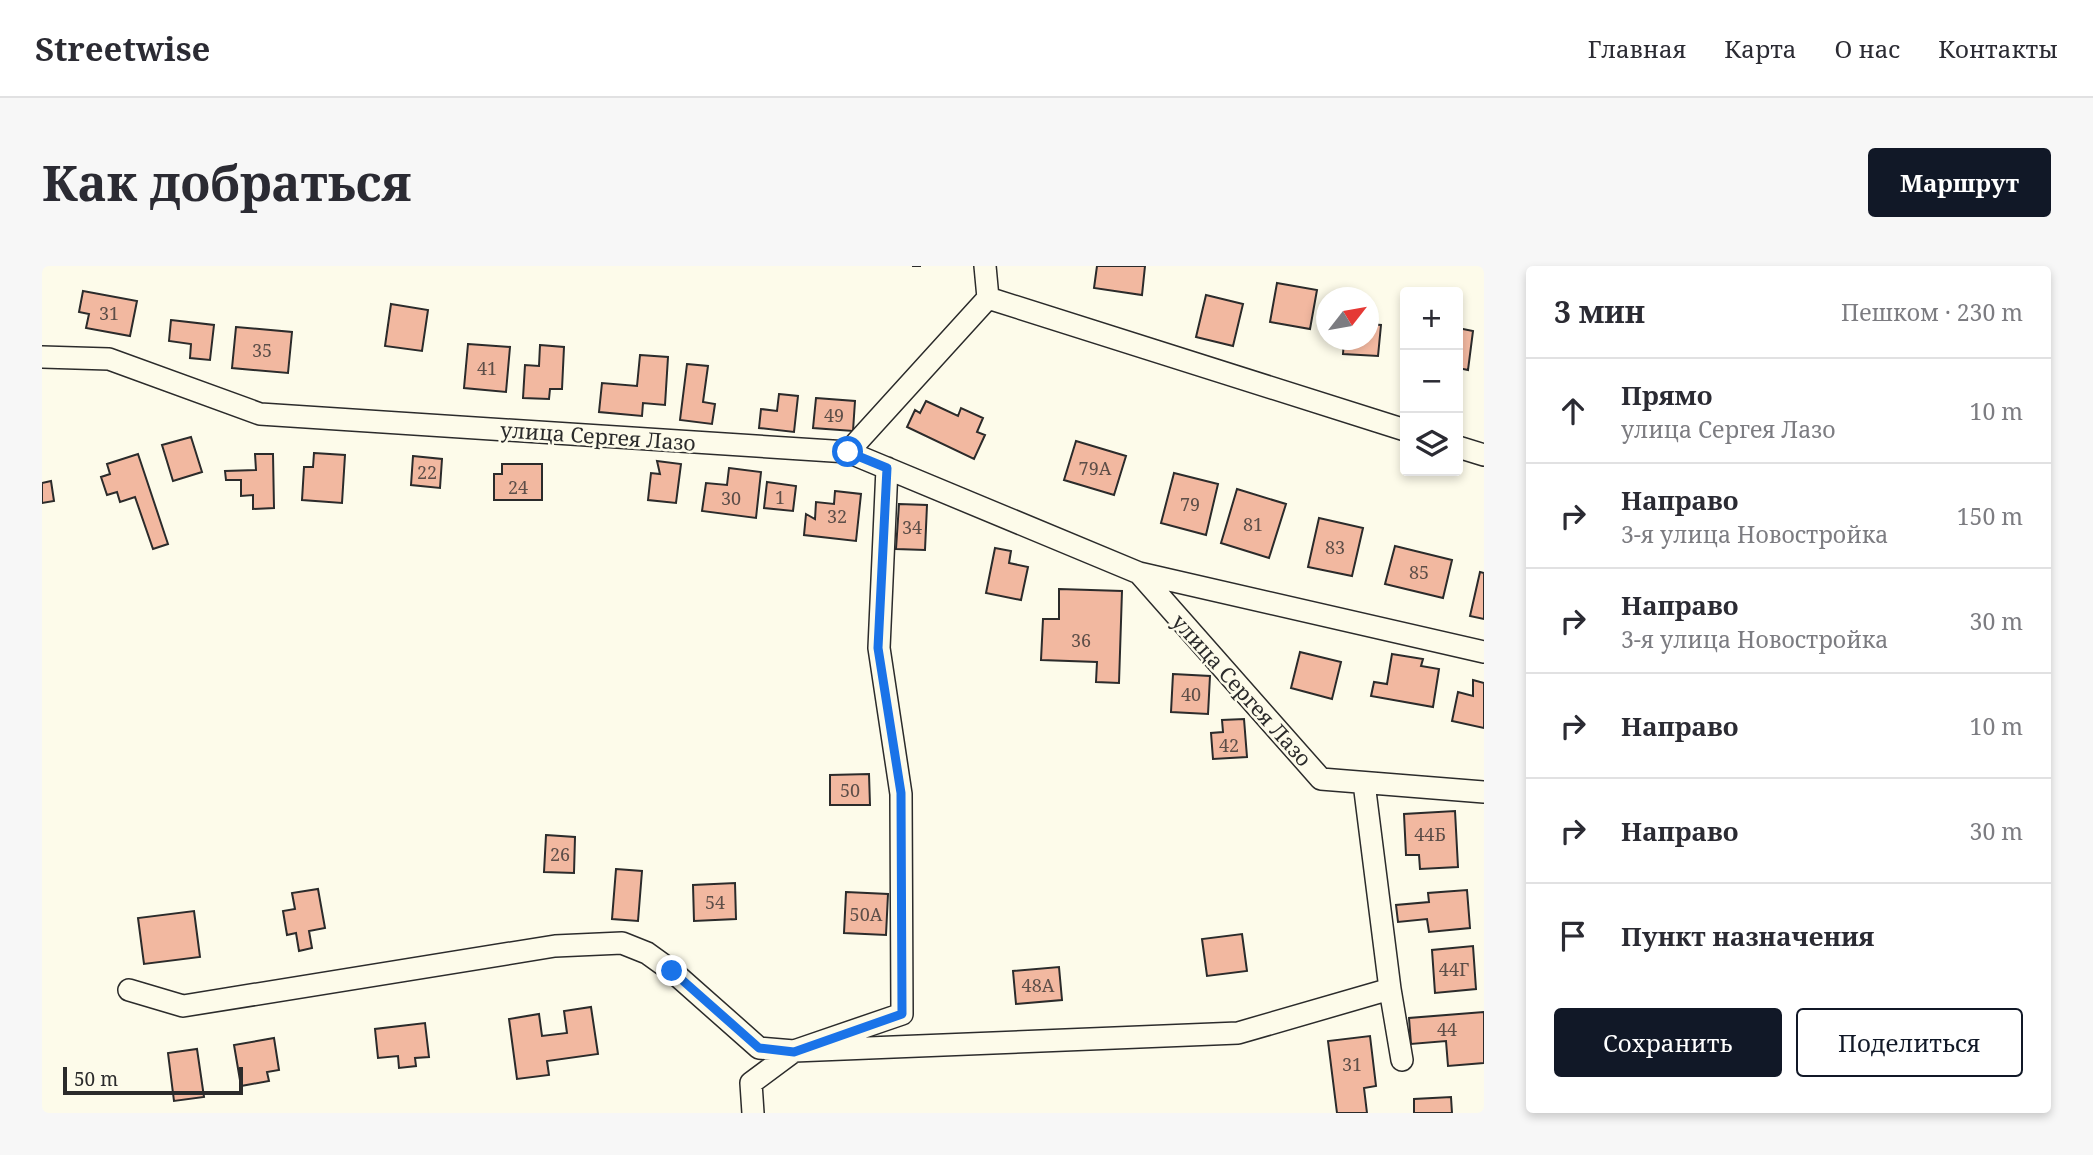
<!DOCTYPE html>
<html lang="ru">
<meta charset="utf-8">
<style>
:root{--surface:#fff;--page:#f7f7f7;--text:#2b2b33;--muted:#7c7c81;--line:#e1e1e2;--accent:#111827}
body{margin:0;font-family:"Noto Serif",serif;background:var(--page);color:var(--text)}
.controls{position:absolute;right:21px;top:21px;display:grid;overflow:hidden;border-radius:7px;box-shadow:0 4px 10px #0003}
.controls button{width:63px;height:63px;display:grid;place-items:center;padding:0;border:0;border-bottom:2px solid var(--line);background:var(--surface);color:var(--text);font:35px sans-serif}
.compass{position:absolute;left:1274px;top:21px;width:63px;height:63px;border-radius:50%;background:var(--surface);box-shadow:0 4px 10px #0003;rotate:59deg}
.scale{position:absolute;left:21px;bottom:18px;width:180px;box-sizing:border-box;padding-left:7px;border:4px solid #2b2b2b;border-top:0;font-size:19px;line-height:24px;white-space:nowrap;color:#2b2b2b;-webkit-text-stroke:5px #fdfbea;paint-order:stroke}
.stop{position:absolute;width:21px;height:21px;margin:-16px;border:5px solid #1a73e8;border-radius:50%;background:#fff}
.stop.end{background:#1a73e8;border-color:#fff;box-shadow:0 2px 7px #0008}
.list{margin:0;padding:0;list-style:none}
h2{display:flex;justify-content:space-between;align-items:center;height:91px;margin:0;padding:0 28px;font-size:30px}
h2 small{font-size:23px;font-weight:400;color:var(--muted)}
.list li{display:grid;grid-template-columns:46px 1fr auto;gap:21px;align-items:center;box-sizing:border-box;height:105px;padding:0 28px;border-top:2px solid var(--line)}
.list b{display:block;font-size:26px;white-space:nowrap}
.list p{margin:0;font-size:23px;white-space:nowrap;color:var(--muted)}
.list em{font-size:23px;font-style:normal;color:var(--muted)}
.actions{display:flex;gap:14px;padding:21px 28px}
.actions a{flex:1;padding:16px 0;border:2px solid var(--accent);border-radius:7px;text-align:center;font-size:24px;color:var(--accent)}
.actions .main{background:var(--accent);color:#fff}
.icon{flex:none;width:38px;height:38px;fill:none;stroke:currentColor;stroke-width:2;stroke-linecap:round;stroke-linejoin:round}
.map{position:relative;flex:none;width:1442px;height:847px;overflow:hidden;border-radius:7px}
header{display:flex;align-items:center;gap:42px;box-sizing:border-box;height:98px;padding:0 35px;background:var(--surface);border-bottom:2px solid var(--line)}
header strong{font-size:33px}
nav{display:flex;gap:38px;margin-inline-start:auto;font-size:24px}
.intro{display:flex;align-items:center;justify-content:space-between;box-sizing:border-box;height:168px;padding:0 42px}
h1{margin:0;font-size:49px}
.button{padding:18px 32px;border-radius:7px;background:var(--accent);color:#fff;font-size:24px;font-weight:700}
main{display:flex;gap:42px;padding:0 42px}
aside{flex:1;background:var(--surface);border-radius:7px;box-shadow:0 4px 10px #0003}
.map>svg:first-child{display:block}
</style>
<header>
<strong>Streetwise</strong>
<nav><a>Главная</a><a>Карта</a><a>О нас</a><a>Контакты</a></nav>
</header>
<div class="intro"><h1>Как добраться</h1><a class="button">Маршрут</a></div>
<main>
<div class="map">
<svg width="1442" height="847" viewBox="0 0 1442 847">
<rect width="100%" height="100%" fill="#fdfbea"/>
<path fill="#f2b8a0" stroke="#2b2b2b" stroke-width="2" d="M1055,0H1103L1100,29L1052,22Z
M1235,17L1275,24L1268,63L1228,56Z
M41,25L95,35L88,70L44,62L47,48L37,46Z
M1164,29L1201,38L1191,80L1154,71Z
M349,38L386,44L380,85L343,80Z
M129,54L172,59L168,94L148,92L149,78L127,75Z
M1326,58L1339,59L1336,90L1301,88L1302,74H1326Z
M194,61L250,66L246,107L190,102Z
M1416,62L1431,65L1426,104L1416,102Z
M426,78L468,81L464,126L422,122Z
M498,79L522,81L520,123H508L507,133L481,132L483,99L497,100Z
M598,89L626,91L623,139L601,137L600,150L557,146L560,117L595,120Z
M645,98L666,100L661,136L673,138L670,158L638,154Z
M737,128L756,130L752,166L717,162L719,143L735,145Z
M774,132L813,135L811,165L771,162Z
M884,135L916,150L919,142L941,152L935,166L943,169L932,193L865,161L873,144L878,147Z
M149,171L160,206L131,215L120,179Z
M1034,175L1084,190L1072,229L1022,214Z
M272,187L303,189L300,237L260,234L262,201H271Z
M96,188L126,278L111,283L93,231L78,236L75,226L65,229L59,211L68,208L65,198Z
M213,188H231L232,242L211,243V229L199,230V214H184L183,205L214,204Z
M371,190L400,193L398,222L369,219Z
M615,195L639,198L634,237L606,234L609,207L618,208Z
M460,198H500V234H452V208H460Z
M687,202L719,206L714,252L660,245L664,217L685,219Z
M1132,207L1176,218L1164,269L1119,257Z
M9,215L12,235L0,237V217Z
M725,216L754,220L751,245L722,242Z
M1195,223L1244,238L1227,292L1179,277Z
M793,225L819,228L814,275L762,269L764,248L773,253L774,236L792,238Z
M857,238L885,239L883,284L854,283Z
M1277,252L1321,262L1310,310L1266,301Z
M1353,280L1410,294L1401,332L1343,318Z
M953,282L969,285L967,297L986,301L979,334L944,327Z
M1438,306L1442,307V353L1428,350Z
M1017,323L1080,325L1077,417L1054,416L1055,396L999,394L1001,353H1017Z
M1258,386L1299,396L1290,433L1249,422Z
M1350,388L1381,393L1379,400L1397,403L1391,441L1329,430L1332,416L1345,418Z
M1131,408L1168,410L1166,448L1129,446Z
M1431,414L1442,417V462L1410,455L1416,426L1431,430Z
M1202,453L1205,491L1171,493L1169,467L1181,466L1180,454Z
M827,508L828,539H788V509Z
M1413,545L1416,601L1378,603L1377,589H1364L1362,548Z
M504,569L533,571L532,607L502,606Z
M574,603L600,605L596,655L570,653Z
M693,617L694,653L652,655L651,619Z
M276,623L283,662L267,665L270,682L257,685L254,667L245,669L241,645L253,643L250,627Z
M1425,624L1428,662L1387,666L1385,653L1356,656L1354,639L1387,636L1386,627Z
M804,626L846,628L844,669L802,667Z
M152,645L158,691L102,698L96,652Z
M1200,668L1205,705L1165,710L1160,673Z
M1431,680L1434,723L1393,727L1390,684Z
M1017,701L1020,734L974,738L971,705Z
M549,741L556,788L505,795L507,809L475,813L467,753L497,748L500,770L525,767L522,745Z
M1442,746V797L1406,800L1404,775L1369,778L1367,752Z
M383,757L387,791L373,792L374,800L357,802L356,790L336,792L333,763Z
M1328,770L1334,820L1322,822L1325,847H1295L1286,775Z
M232,772L237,804L225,806L227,815L199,820L192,779Z
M155,783L162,831L132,835L126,787Z
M1409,831L1410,847H1372V833Z"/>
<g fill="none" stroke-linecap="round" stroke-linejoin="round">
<defs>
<path id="minor" d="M946,32L1363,164
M0,91L67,93L218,148L806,186L1097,307L1442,386
M1416,181L1442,189
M806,186L946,32L943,0
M1097,307L1279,513L1442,526
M1322,517L1348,723L1360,794
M87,724L141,740L513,680L580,677L605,687L630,705L717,782L752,785L1196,767L1348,723
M711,847L709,817L752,785L860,748L859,528L837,382L845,202"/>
</defs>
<use href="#minor" stroke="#2b2b2b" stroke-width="24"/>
<use href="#minor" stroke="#fdfbea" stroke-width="21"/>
<path stroke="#2b2b2b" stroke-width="2" stroke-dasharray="9 3.5" stroke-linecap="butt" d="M870,0H880"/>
</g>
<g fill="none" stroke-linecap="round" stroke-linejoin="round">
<path stroke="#1a73e8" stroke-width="9" d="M630,705L717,782L752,786L860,748L859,527L836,382L845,202L806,186"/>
</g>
<g text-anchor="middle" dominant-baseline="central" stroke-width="5" stroke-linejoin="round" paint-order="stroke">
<g font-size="18" fill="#5d4e48">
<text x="67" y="47">31</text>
<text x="220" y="84">35</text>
<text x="445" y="102">41</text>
<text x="792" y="149">49</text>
<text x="1053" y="202">79А</text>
<text x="385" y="206">22</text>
<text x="476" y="221">24</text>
<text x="738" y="231">1</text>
<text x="689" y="232">30</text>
<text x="1148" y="238">79</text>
<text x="795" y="250">32</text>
<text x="1211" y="258">81</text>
<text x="870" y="261">34</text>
<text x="1293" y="281">83</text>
<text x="1377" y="306">85</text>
<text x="1039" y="374">36</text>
<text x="1149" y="428">40</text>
<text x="1187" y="479">42</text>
<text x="808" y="524">50</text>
<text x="1388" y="568">44Б</text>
<text x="518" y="588">26</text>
<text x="673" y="636">54</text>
<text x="824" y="648">50А</text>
<text x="1412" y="703">44Г</text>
<text x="996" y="719">48А</text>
<text x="1405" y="763">44</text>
<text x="1310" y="798">31</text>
</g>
<g font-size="21" fill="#2b2b2b" stroke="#fdfbea">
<text transform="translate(556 170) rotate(4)">улица Сергея Лазо</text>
<text transform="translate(1200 424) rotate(48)">улица Сергея Лазо</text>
</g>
</g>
</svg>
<div class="controls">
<button>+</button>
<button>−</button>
<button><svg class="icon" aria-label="layers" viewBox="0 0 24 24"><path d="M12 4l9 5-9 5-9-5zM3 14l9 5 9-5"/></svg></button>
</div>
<svg class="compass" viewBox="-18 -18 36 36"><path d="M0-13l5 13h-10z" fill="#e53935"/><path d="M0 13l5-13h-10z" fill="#7c7c81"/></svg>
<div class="scale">50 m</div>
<div class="stop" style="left:806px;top:186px"></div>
<div class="stop end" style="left:630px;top:705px"></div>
</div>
<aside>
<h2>3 мин<small>Пешком · 230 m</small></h2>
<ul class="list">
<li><svg class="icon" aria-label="ahead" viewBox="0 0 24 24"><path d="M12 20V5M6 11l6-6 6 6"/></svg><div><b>Прямо</b><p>улица Сергея Лазо</p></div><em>10 m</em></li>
<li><svg class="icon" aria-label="right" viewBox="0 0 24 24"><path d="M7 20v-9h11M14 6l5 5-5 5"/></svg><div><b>Направо</b><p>3-я улица Новостройка</p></div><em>150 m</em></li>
<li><svg class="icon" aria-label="right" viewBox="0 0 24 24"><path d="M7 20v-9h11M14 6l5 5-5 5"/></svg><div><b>Направо</b><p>3-я улица Новостройка</p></div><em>30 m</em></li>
<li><svg class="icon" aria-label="right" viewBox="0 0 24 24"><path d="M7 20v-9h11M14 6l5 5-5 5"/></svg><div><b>Направо</b></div><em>10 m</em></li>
<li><svg class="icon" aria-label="right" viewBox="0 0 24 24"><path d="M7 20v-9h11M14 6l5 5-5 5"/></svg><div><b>Направо</b></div><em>30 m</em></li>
<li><svg class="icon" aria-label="arrive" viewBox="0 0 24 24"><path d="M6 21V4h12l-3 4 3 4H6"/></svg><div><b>Пункт назначения</b></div></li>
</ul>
<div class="actions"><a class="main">Сохранить</a><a>Поделиться</a></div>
</aside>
</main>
